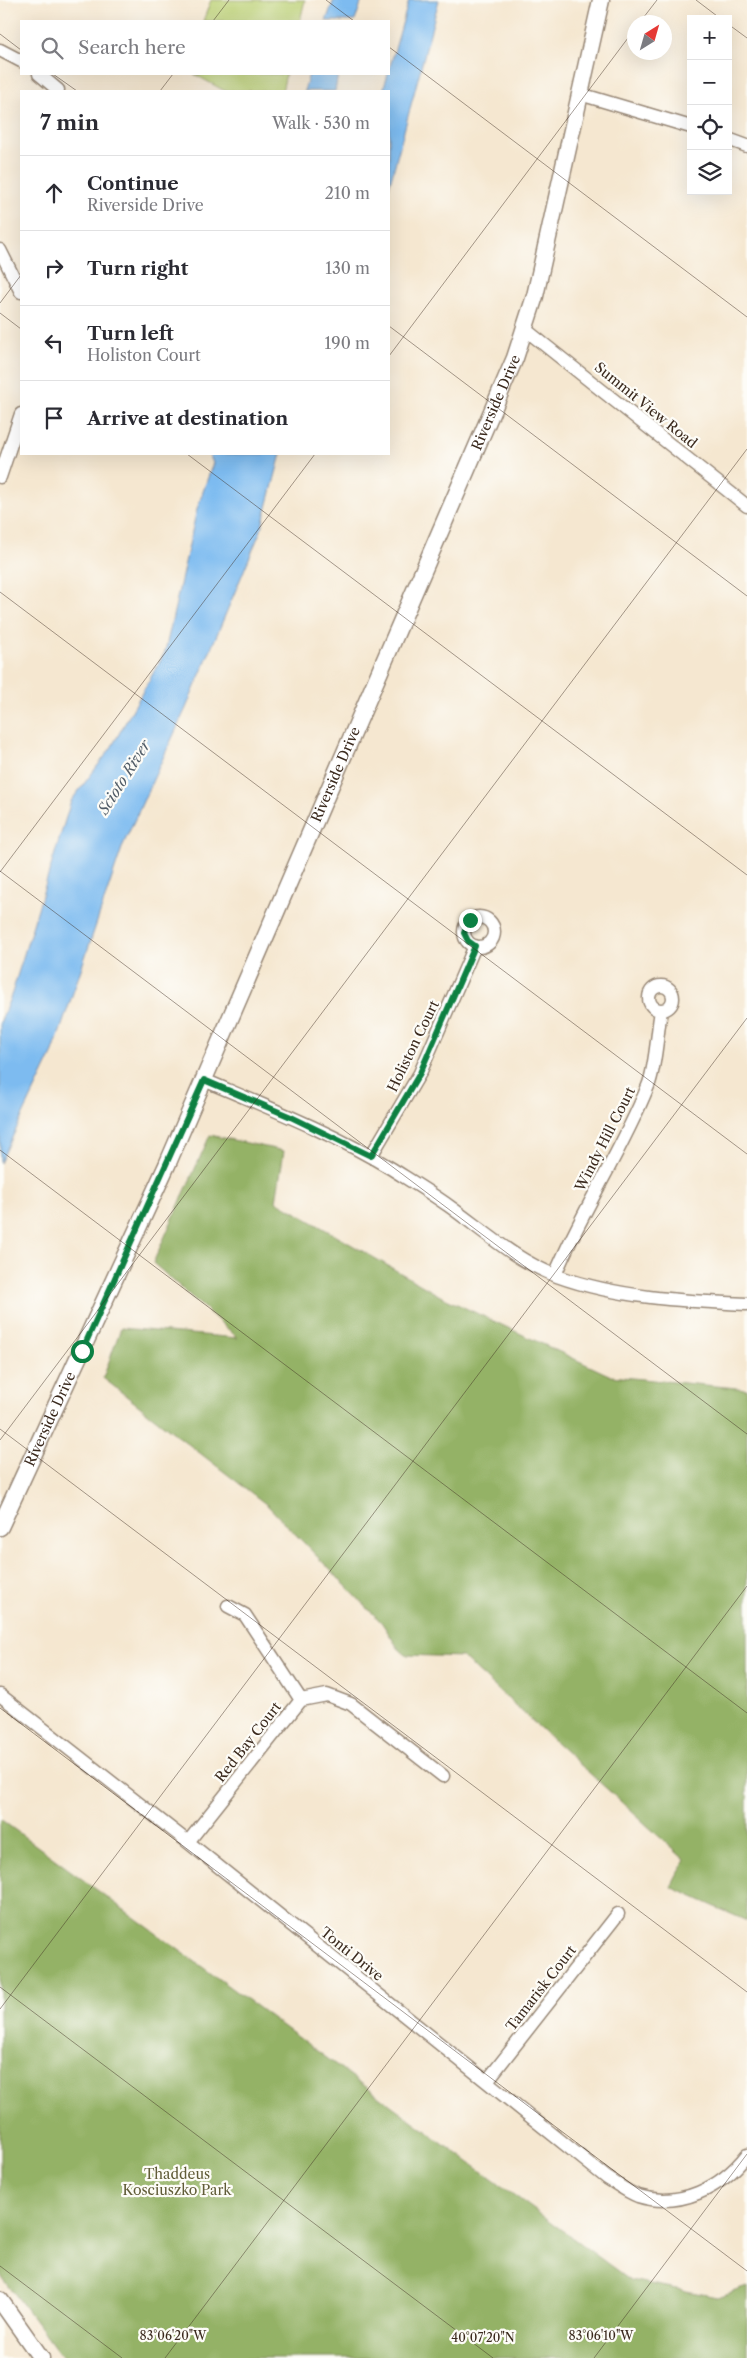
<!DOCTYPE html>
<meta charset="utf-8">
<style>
:root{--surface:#fff;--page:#f2f2f3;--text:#2b2b33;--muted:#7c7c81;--line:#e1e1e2}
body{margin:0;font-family:"Libre Caslon Text",serif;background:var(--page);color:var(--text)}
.controls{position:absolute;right:15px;top:15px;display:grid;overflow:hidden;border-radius:0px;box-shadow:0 5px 20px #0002}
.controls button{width:45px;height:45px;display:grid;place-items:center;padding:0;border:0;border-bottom:1px solid var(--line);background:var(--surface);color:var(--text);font:25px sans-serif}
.compass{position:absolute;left:627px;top:15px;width:45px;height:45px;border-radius:50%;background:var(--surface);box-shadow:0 5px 20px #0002;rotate:37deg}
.stop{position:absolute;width:15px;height:15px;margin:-11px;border:4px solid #0b8043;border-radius:50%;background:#fff}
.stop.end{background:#0b8043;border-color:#fff;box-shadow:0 1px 5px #0008}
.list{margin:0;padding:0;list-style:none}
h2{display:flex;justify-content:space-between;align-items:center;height:65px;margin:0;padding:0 20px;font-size:21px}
h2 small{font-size:16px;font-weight:400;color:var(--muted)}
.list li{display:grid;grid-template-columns:32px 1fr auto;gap:15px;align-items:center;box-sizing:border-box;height:75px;padding:0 20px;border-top:1px solid var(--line)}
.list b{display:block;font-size:19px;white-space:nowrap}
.list p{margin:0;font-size:16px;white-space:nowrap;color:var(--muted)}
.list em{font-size:16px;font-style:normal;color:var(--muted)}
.icon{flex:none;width:28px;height:28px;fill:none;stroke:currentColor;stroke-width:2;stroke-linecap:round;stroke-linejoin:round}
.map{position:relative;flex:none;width:747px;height:2358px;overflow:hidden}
.search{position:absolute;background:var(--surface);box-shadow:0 5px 20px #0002;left:20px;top:20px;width:370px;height:55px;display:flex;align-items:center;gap:12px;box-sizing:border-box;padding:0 18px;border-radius:0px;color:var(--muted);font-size:19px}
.panel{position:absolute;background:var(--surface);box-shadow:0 5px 20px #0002;left:20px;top:90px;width:370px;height:365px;border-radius:0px}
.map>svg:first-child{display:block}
</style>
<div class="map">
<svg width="747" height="2358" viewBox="0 0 747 2358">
<rect width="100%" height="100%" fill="#fdfcf7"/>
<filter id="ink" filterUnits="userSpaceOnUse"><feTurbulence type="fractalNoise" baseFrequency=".02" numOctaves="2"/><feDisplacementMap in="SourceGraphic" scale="10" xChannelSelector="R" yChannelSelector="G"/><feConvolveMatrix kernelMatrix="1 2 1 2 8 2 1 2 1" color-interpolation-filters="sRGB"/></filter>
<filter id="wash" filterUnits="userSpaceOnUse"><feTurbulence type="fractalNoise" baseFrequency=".0096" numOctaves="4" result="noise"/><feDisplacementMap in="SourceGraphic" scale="20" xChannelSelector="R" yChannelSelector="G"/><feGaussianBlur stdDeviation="1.12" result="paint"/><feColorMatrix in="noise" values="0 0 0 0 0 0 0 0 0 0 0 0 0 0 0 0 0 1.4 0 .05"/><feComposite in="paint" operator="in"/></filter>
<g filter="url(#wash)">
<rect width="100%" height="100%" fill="#f5e7d0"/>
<path fill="#bbd074" stroke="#7b7d49" d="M211,0H305L300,21H203Z
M194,74H286L282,91H225Z"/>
<path fill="#94b266" stroke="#686e42" d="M210,1135L284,1151L276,1201L442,1297L611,1376L747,1389V1921L671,1887L685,1860L462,1657L406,1655L398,1648L382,1623L267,1505L103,1378L121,1328L238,1338L153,1263Z
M0,1819L630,2280L717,2297L747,2287V2358H63L0,2274Z"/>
<path fill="#7dbbf0" stroke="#5c7287" d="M334,0H362L355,21H326Z
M409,0H439L389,187V91H383Z
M309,74H338L335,91H304Z
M209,454H281L261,530L186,708L123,845L53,1052L0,1163V1023L12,993L71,801L111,748L165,652L197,509L213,463Z"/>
</g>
<g filter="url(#ink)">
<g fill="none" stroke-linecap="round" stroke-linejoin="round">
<defs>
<path id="minor" d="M0,50L21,61
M39,74L58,90
M580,94L691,127
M728,139L747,146
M0,250L21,292
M526,330L747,506
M0,477L21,414
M464 932a15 15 0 1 1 30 0a15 15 0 1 1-30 0Z
M649 998a12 12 0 1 1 24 0a12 12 0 1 1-24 0Z
M204,1080C267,1107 333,1133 392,1169C411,1181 431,1193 449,1206C484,1231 516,1261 557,1276C618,1298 683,1301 747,1304
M371,1156L420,1073L475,946
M555,1275C582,1210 622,1151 648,1086C656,1067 657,1032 661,1011
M228,1606L245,1615L301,1700
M0,1695L188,1842L607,2178C617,2184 627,2192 638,2196C680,2209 721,2188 747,2155
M188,1842L301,1700L327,1695L351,1704L443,1776
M487,2081L618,1914"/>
<g id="major">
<path id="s1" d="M0,1527L167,1165L515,358L535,296L601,0"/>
<path d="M0,2300L41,2358"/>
</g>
</defs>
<use href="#minor" stroke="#988877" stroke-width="15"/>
<use href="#major" stroke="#988877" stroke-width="19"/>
<use href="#minor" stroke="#fff" stroke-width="12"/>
<use href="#major" stroke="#fff" stroke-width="16"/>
</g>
</g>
<g fill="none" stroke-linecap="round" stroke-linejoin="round" filter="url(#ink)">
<path stroke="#0b8043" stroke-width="6" d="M82,1351L204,1080L291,1117L371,1156L420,1073L475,946L468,941L464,933L470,920"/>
</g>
<path fill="none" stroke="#3b2a1e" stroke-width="1" stroke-opacity="0.45" d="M326,0L354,21M696,0L721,19M213,21L229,0M640,22L657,0M728,24L747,38M0,34L21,50M389,47L747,317M53,74L77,91M160,91L173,74M0,303L21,275M0,313L21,329M389,326L747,596M389,356L634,30M187,454L747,875M0,592L747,1154M0,871L747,1434M0,872L315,454M0,1150L747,1713M0,1429L747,1992M0,1440L747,449M0,1708L747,2271M0,1987L493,2358M0,2009L747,1018M0,2266L122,2358M165,2358L747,1586M594,2358L747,2154"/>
<g text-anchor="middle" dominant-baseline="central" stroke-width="4.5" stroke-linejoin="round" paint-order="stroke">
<g font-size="14" fill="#3b2a1e" stroke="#fdfcf7">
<text stroke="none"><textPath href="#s1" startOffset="1229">Riverside Drive</textPath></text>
<text transform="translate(646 405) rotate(39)">Summit View Road</text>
<text stroke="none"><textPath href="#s1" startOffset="824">Riverside Drive</textPath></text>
<text transform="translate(413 1046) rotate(-64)">Holiston Court</text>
<text transform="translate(605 1139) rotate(-63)">Windy Hill Court</text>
<text stroke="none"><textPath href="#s1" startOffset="119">Riverside Drive</textPath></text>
<text transform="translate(248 1742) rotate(-52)">Red Bay Court</text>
<text transform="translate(352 1954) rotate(39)">Tonti Drive</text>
<text transform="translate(541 1988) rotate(-52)">Tamarisk Court</text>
</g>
<g font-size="14" fill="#615c38" stroke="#fdfcf7">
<text x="177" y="2174">Thaddeus<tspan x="177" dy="16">Kosciuszko Park</tspan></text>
</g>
<g font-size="15" font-style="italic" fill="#525d68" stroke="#fdfcf7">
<text transform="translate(124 777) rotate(-58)">Scioto River</text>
</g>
</g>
<g font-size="12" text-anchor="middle" fill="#3b2a1e" stroke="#fdfcf7" stroke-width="4.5" stroke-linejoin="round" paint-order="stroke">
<text x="173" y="2340">83°06'20"W</text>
<text x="601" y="2340">83°06'10"W</text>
<text x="483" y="2342">40°07'20"N</text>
</g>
</svg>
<div class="controls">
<button>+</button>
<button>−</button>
<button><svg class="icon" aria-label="locate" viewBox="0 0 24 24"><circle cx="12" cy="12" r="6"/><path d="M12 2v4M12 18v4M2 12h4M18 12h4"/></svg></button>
<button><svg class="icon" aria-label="layers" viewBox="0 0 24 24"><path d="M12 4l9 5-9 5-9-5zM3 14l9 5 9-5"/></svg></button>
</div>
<svg class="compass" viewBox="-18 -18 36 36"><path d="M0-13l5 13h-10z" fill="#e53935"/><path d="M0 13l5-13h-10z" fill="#7c7c81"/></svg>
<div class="stop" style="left:82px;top:1351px"></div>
<div class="stop end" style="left:470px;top:920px"></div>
<div class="search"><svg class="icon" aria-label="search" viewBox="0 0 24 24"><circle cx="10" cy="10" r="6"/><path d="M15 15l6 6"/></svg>Search here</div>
<section class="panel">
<h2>7 min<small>Walk · 530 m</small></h2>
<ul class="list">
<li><svg class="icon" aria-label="ahead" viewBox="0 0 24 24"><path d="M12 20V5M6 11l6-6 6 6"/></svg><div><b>Continue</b><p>Riverside Drive</p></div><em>210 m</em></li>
<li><svg class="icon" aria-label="right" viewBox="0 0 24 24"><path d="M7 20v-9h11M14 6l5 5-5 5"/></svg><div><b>Turn right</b></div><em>130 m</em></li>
<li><svg class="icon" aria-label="left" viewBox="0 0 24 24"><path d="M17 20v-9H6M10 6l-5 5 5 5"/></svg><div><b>Turn left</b><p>Holiston Court</p></div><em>190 m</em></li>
<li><svg class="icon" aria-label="arrive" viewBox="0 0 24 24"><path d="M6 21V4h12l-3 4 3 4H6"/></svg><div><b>Arrive at destination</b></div></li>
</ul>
</section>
</div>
